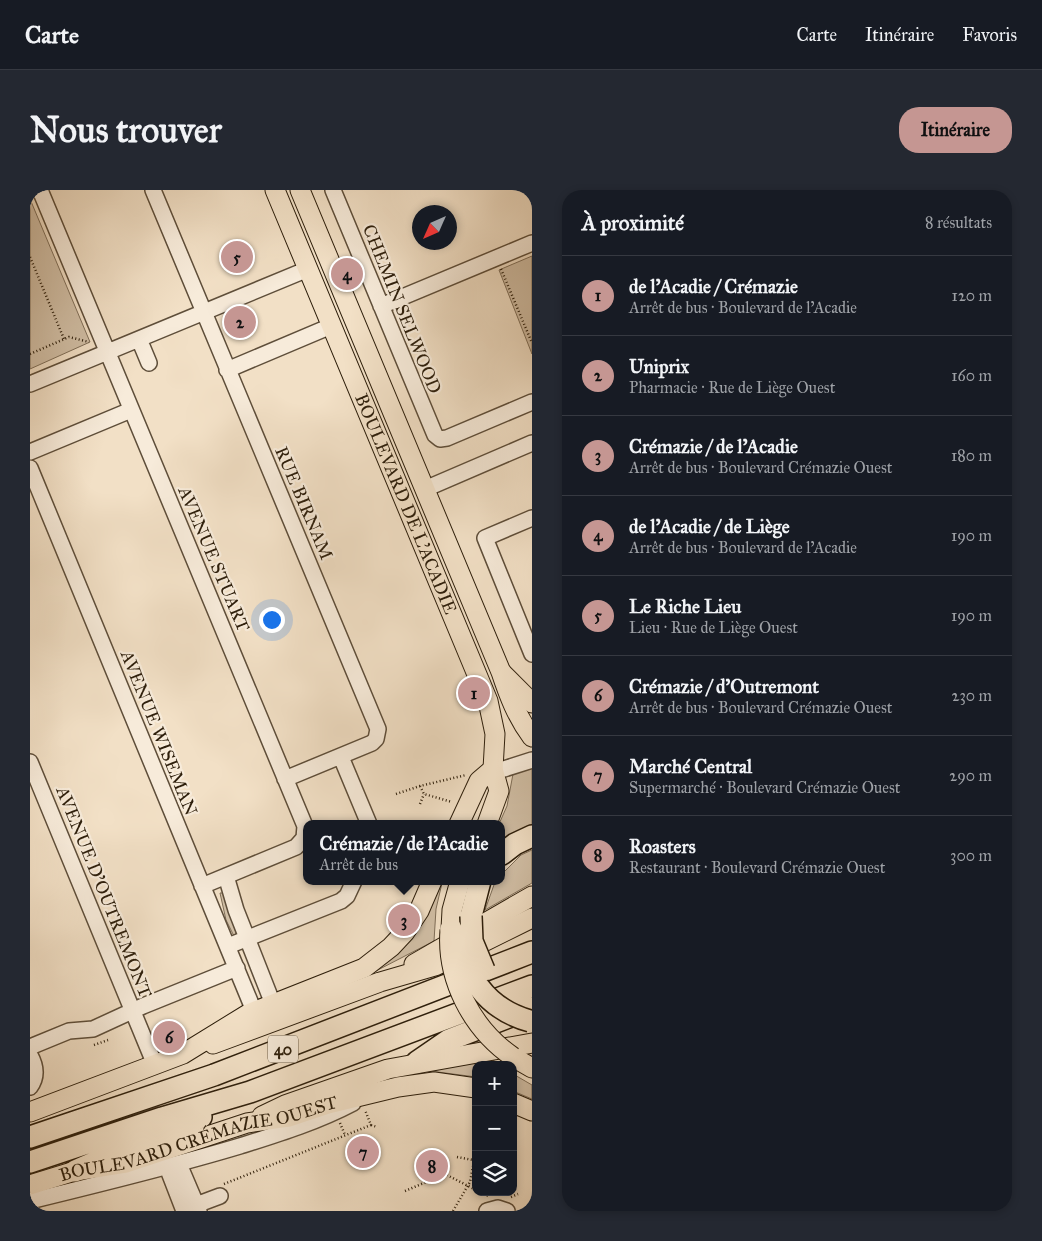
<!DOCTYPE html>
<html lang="fr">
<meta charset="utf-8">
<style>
:root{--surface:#171b24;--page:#242831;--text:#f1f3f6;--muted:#9ea1a6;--line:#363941;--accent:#c59692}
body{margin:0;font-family:"IM FELL Great Primer",serif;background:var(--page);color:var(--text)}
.controls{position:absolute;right:15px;bottom:15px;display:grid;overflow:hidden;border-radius:10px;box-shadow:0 2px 8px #0003}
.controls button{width:45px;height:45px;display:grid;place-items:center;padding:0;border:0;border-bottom:1px solid var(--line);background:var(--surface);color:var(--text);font:25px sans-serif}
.compass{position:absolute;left:382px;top:15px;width:45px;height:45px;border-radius:50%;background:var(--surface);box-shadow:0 2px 8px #0003;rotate:225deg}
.you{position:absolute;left:241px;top:429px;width:18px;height:18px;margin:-12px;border:4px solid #fff;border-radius:50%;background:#1a73e8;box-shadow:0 0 0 8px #1a73e833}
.badge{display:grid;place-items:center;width:32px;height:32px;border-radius:50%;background:var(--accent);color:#111;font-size:16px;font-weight:700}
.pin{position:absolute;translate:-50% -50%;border:2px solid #fff;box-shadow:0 1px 5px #0006}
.popup{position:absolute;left:273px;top:630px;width:202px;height:65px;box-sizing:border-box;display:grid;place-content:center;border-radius:10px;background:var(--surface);filter:drop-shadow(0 1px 4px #0005);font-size:16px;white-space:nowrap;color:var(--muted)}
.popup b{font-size:19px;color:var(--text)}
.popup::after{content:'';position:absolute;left:50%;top:100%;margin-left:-10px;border:10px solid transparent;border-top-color:var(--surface)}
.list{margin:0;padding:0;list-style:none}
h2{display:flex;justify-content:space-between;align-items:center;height:65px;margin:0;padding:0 20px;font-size:21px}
h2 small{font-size:16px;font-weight:400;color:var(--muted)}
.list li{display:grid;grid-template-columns:32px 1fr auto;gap:15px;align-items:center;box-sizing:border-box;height:80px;padding:0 20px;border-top:1px solid var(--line)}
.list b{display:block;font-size:19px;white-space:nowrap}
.list p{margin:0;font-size:16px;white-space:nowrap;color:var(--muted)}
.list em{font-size:16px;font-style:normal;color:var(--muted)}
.icon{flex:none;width:28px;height:28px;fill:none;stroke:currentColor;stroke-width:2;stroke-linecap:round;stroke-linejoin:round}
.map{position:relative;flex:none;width:502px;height:1021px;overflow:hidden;border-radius:20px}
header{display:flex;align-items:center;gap:30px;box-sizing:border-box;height:70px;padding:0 25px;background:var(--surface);border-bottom:1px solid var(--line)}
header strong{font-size:24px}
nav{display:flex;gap:28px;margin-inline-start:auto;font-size:18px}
.intro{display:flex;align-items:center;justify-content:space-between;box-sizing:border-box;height:120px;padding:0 30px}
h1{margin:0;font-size:35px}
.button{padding:12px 22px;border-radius:20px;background:var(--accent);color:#111;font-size:18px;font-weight:700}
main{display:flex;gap:30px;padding:0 30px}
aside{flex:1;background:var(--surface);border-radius:20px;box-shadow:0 2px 8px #0003}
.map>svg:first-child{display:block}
</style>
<header>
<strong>Carte</strong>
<nav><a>Carte</a><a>Itinéraire</a><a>Favoris</a></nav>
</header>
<div class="intro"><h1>Nous trouver</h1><a class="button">Itinéraire</a></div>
<main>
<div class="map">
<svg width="502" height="1021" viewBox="0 0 502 1021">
<rect width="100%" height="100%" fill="#f2e0c6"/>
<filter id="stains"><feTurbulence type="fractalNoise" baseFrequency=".004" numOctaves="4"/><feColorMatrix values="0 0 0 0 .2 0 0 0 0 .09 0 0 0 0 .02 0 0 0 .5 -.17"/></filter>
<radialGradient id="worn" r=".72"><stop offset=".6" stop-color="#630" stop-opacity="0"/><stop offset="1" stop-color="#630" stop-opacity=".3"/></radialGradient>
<path fill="#d1bfa6" stroke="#7f6e58" d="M0,9L60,152L0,179Z
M502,66V164L469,80Z
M502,575V638L472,653V634H469L477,616L483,584Z
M502,660V693L455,720L465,692L472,691V684L491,665Z
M412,693L406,719L404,751L342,783L395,726Z
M190,703H194L206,743L204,746L196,730Z
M462,869L469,875H446V887L400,881Z
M483,884L502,895V909L483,901Z"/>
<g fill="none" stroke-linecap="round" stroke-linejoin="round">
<defs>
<path id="minor" d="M10,0L275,636L274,648L266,657L172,696
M123,0L348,539L346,549L342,553L255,589
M303,0L405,245L410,249L417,248L502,212
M351,116L502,53
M109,149L119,173
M197,180L301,136
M0,194L278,79
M0,262L101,220
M0,278L224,821
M395,299L502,253
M502,328L455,348L502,464
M311,567L339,634
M0,572L125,875
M463,579H474L502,570
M196,686L206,720L243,814
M198,756L311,711L317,706L324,691
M0,857L39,841L63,839L113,816L207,778
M0,865C6,876 8,886 0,897
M149,974L169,1021
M137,977L154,1021
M0,1011C70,994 140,977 210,956C248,944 287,932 323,913
M166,1015L190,1006
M457,1021L468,1018L477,1021"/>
<g id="major">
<path id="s1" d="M245,0L458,511L465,544L463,579L469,601L457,634"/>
<path d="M270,0L471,482C479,506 487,527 502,547"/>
<path d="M472,483L502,513"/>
<path d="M429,634L449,591L463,579"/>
<path d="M421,739L422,720L430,691"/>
<path d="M384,774L502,706"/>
<path d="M183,854L350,792L405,776L502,728"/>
<path d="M483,867L502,878"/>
<path d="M483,913L502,921"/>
<path d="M0,922L153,864L218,824L334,778L361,757L375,742L389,721L402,691"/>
<path d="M232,926L255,915L358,879L502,853"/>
<path id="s2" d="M0,995L45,981L96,973L217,933L259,927L298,914L368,897L404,892L446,898"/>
</g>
<path id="highway" d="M472,664L485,654L502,646
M441,726L450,691
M387,872L419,850L502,818
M0,947L184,885L502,762
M0,972L132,928L220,902L502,796
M45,981C87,962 130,947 171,927"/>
</defs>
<use href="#minor" stroke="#5e4e3a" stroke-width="18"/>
<use href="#major" stroke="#2d1e0b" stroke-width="21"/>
<use href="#highway" stroke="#2d1e0b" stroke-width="24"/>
<path stroke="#2d1e0b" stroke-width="2.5" stroke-dasharray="1 2.5" stroke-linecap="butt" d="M0,67L34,149
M471,79L502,153
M0,164L39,147L59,152
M390,596L394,604L422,612
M366,604L390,596L436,585
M390,614L394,604
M64,855L78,850
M310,933L315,945
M341,935L347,937
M427,967L443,970
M194,994L341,935L335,920
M375,1001L415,984L446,1000
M451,1002L458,1006
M481,1007L488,1004
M423,1021L440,992L446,961"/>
<use href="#minor" stroke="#f7ebda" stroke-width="15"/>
<use href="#major" stroke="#f2e0c6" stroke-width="19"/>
<use href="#highway" stroke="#f2e0c6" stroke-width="21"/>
<defs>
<path id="major-bridge" d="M420,740C416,789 442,839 483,867"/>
<path id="highway-bridge" d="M441,726L442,751L454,780
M421,739C438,782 450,817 500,831"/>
</defs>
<use href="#major-bridge" stroke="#2d1e0b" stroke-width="21" stroke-linecap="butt"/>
<use href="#highway-bridge" stroke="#2d1e0b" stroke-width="24" stroke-linecap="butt"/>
<use href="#major-bridge" stroke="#f2e0c6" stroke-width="19"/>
<use href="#highway-bridge" stroke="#f2e0c6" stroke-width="21"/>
</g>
<g text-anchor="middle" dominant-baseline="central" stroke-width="4.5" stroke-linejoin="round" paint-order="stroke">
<rect fill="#f7ebda" stroke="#6a5c49" stroke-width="1" x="238" y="845.5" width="30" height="27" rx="4"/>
<g font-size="16" font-weight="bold" fill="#2d1e0b">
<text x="253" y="859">40</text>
</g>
<g font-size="18" fill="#2d1e0b" stroke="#f7ebda">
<text transform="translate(372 119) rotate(68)">CHEMIN SELWOOD</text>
<text transform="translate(274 313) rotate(67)">RUE BIRNAM</text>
<text stroke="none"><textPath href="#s1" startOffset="340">BOULEVARD DE L'ACADIE</textPath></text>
<text transform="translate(184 369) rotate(67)">AVENUE STUART</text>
<text transform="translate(129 543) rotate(68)">AVENUE WISEMAN</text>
<text transform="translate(74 702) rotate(68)">AVENUE D'OUTREMONT</text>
<text stroke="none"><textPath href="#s2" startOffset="175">BOULEVARD CRÉMAZIE OUEST</textPath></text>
</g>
</g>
<rect width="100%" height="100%" filter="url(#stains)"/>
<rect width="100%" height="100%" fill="url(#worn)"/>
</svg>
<div class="controls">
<button>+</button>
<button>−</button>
<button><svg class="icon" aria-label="layers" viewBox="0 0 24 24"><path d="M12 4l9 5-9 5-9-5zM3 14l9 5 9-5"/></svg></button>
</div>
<svg class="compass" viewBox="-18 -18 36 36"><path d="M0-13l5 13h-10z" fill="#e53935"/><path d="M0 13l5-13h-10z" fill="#9ea1a6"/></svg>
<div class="you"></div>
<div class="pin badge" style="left:444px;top:503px">1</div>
<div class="pin badge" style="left:210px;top:132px">2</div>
<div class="pin badge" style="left:374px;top:730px">3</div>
<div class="popup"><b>Crémazie / de l'Acadie</b>Arrêt de bus</div>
<div class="pin badge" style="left:317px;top:84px">4</div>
<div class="pin badge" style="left:207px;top:67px">5</div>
<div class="pin badge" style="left:139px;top:847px">6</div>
<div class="pin badge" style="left:333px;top:962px">7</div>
<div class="pin badge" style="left:402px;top:976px">8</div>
</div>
<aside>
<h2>À proximité<small>8 résultats</small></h2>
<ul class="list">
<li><span class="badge">1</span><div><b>de l'Acadie / Crémazie</b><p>Arrêt de bus · Boulevard de l'Acadie</p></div><em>120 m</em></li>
<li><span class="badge">2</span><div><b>Uniprix</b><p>Pharmacie · Rue de Liège Ouest</p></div><em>160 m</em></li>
<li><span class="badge">3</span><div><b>Crémazie / de l'Acadie</b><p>Arrêt de bus · Boulevard Crémazie Ouest</p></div><em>180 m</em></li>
<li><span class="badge">4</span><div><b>de l'Acadie / de Liège</b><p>Arrêt de bus · Boulevard de l'Acadie</p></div><em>190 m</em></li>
<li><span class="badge">5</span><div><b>Le Riche Lieu</b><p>Lieu · Rue de Liège Ouest</p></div><em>190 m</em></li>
<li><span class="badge">6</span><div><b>Crémazie / d'Outremont</b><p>Arrêt de bus · Boulevard Crémazie Ouest</p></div><em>230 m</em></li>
<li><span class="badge">7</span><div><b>Marché Central</b><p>Supermarché · Boulevard Crémazie Ouest</p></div><em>290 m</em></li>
<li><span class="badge">8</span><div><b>Roasters</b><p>Restaurant · Boulevard Crémazie Ouest</p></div><em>300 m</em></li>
</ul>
</aside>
</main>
